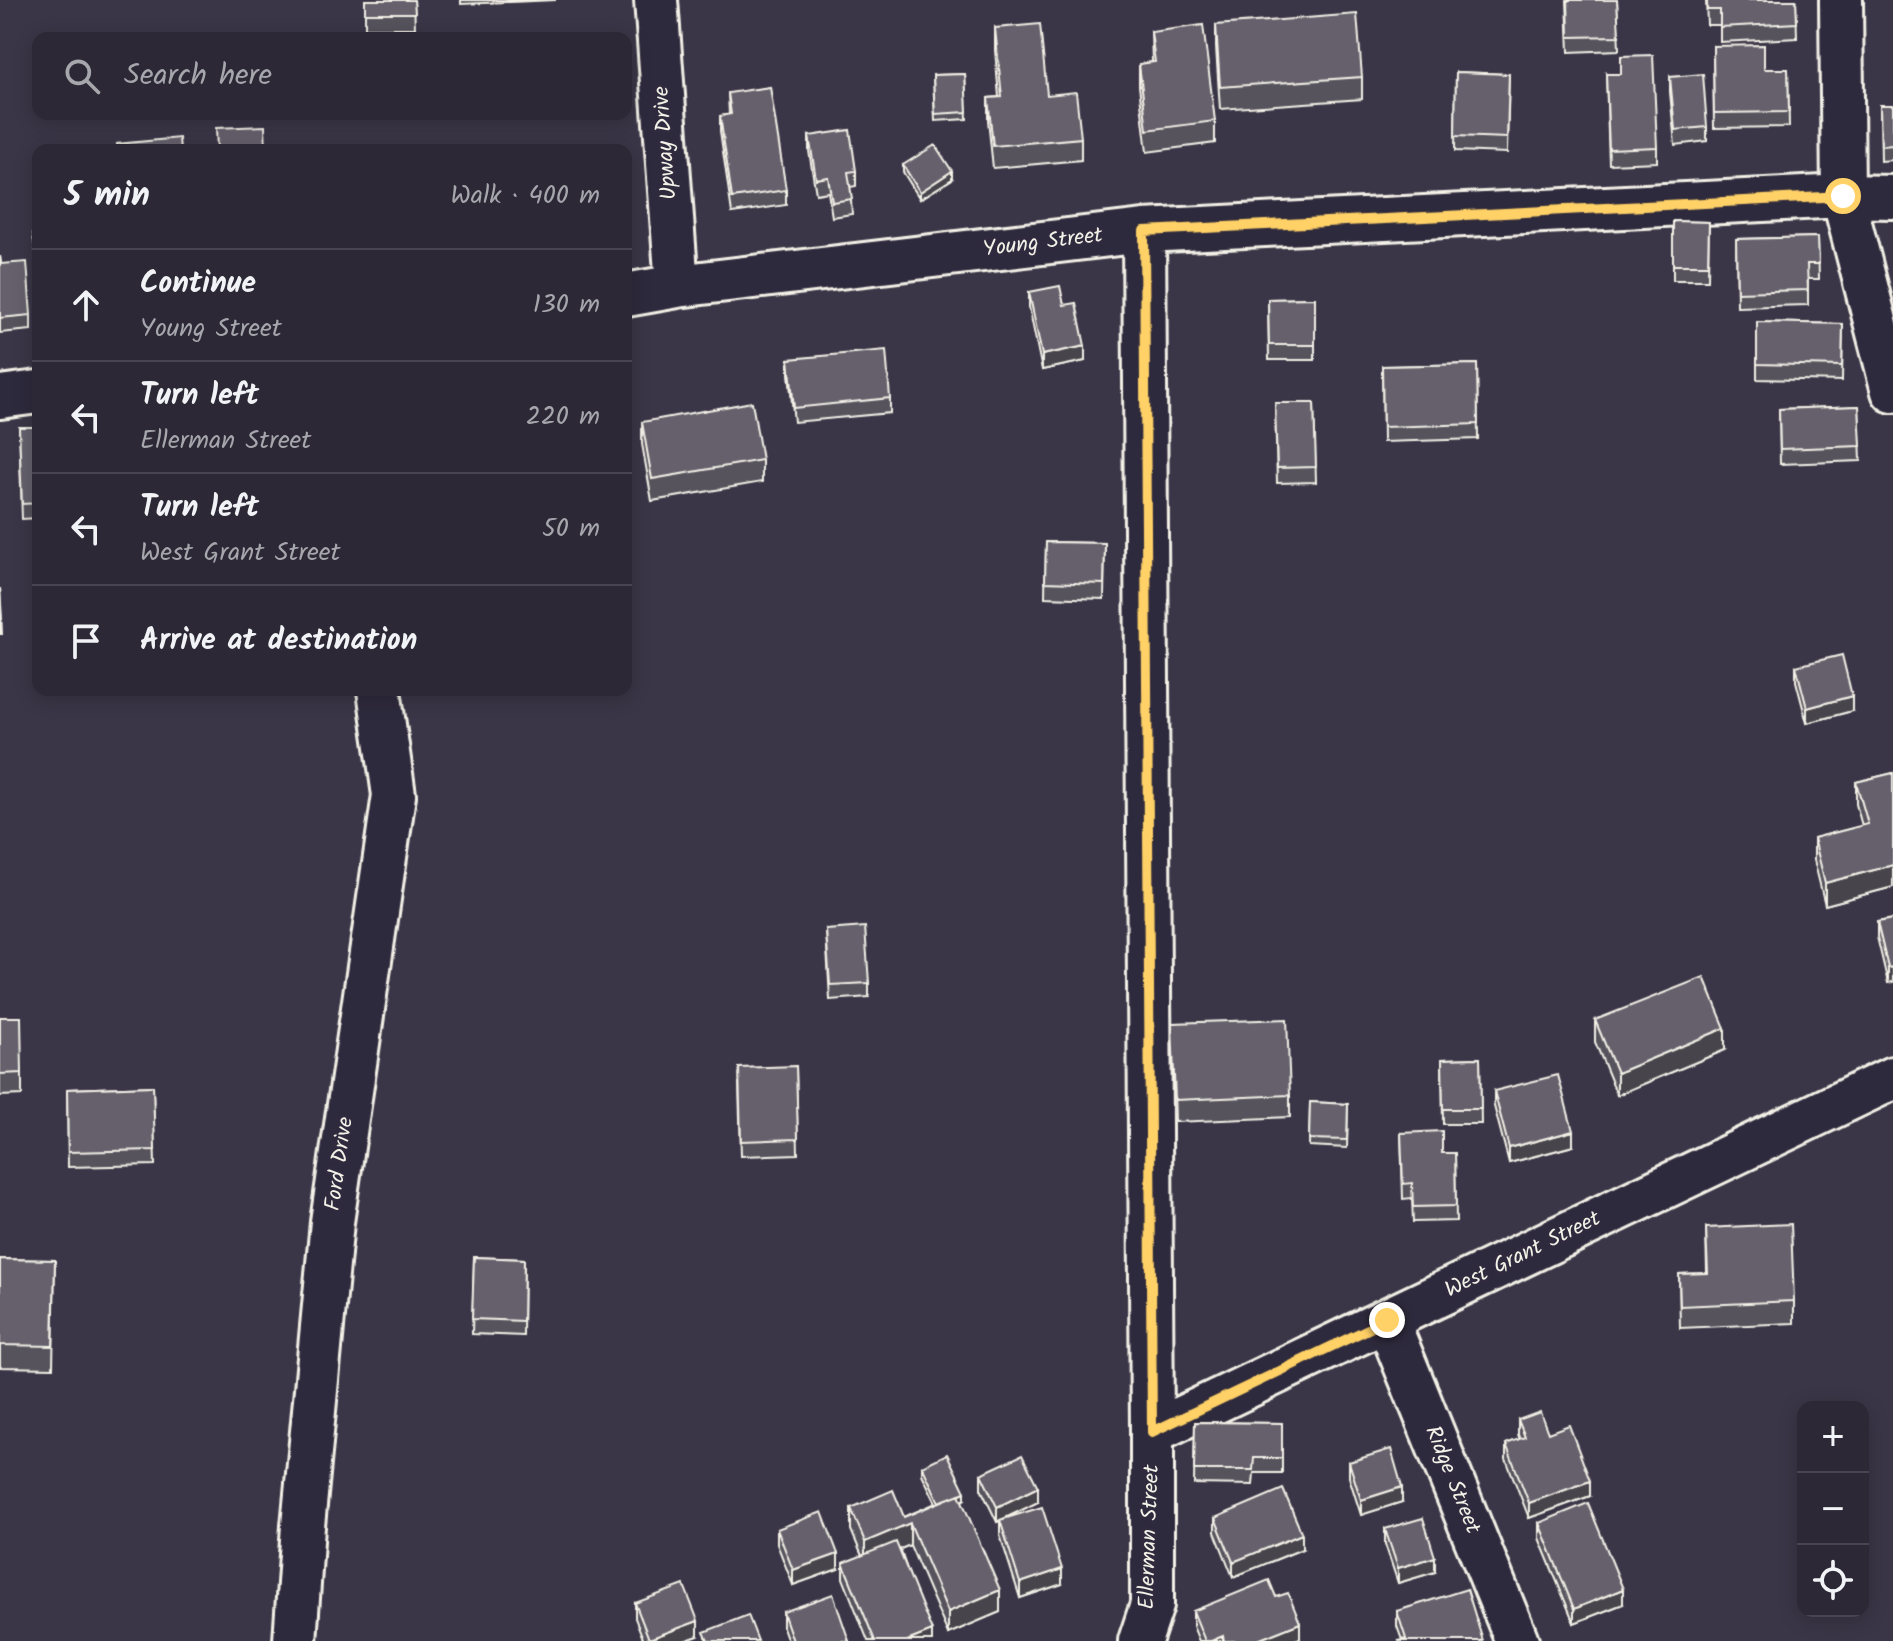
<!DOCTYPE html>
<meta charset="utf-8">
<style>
:root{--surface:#2c2835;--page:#383441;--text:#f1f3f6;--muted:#a6a6ad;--line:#484450}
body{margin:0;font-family:Kalam,sans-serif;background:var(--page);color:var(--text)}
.controls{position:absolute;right:24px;bottom:24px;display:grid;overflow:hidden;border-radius:16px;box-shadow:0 4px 20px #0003}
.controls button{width:72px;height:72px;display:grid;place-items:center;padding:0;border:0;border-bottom:2px solid var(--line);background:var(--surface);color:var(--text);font:40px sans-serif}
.stop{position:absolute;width:24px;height:24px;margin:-18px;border:6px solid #ffd166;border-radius:50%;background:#fff}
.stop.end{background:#ffd166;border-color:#fff;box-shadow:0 2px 8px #0008}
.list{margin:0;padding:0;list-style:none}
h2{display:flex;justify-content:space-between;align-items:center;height:104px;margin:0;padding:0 32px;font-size:34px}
h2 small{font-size:26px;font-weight:400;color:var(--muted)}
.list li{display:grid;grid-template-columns:52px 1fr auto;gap:24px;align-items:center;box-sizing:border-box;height:112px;padding:0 32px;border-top:2px solid var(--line)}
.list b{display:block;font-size:30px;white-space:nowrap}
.list p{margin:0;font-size:26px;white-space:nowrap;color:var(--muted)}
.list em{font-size:26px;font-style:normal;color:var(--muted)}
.icon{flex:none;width:44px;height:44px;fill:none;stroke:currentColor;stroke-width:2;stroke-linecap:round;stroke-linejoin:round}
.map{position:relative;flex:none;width:1893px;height:1641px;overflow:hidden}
.search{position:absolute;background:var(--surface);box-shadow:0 4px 20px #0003;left:32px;top:32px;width:600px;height:88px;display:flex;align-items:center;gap:20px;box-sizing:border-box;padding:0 28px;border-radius:16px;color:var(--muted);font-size:30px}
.panel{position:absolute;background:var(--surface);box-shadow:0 4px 20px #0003;left:32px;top:144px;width:600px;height:552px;border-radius:16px}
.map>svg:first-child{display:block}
</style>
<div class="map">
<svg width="1893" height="1641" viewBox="0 0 1893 1641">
<rect width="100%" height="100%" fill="#3b3647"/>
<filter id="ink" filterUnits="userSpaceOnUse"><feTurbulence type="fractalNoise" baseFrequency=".0125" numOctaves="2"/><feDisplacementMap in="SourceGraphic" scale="16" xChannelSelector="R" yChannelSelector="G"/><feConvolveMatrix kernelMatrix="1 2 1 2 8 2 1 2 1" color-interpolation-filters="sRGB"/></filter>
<g filter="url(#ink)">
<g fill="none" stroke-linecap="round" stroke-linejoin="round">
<defs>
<path id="minor" d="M656,0L677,286
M1841,0L1843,196L1893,391
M626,295L677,286L1144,231L1843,196L1893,197
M0,397L38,392
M1387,1320L1517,1641
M1152,1432L1893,1078
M295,1641L303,1526L332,1222L394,795L379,690
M1140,1641L1152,1605V1432L1144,231"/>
</defs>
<use href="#minor" stroke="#f4f1e8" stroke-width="48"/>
<use href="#minor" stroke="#2f2a3d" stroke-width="42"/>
</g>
<path fill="#57535d" stroke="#f4f1e8" stroke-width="2" d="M365,0H414L415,28H365Z
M461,0H556L461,4Z
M1567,0H1617L1619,50L1569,52Z
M1706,0H1796L1797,38L1720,42V25H1707Z
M1216,25L1362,77V99L1220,109L1216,47Z
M995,28L1081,138V160L993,168L988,120V98L999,97L995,50Z
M1151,32L1215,121V143L1147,152L1139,86V64L1152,62Z
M1713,46L1764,69H1788L1789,127L1714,128Z
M1456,72L1509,74L1507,153L1455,151Z
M965,74L967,119L935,121L933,75Z
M1606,74L1657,147V162L1609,164Z
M1670,77L1707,127V141L1675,145L1670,92Z
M728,93L786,190V205L732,213L720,131V116L729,115Z
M1880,105H1893V160L1881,161Z
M809,136L856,171V186L850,187L852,214L832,217L828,192L816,194L809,151Z
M903,165L952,179L920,199L903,172Z
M38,220V264L33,236V221Z
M1673,221L1709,222L1708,280H1673Z
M1818,237L1819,279H1808V305L1737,307L1736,239Z
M0,256L1,264L31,315V330L0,333Z
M1029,292L1064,305L1085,361L1042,370L1029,307Z
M1315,298V360H1269L1268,299Z
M1757,322L1843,324L1842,381L1757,379Z
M789,359L890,398V413L794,422L789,374Z
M1477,364L1478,439L1383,442L1382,366Z
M1275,403H1314L1316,482L1277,483Z
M1859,406L1861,461L1780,464L1779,409Z
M642,422L762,460V482L652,501L642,444Z
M19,427H38V518L22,519Z
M1046,542L1105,543L1104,599L1045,597Z
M0,588L2,634H0Z
M1796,666L1852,711L1807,723L1796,681Z
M1893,773V887L1825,905L1814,860V838L1862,826L1856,804V782Z
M1893,919L1888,983L1877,937V922Z
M826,930L869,983V997L830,1000Z
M0,1017L22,1073V1095L0,1096Z
M1595,1020L1725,1050L1617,1095L1595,1042Z
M1172,1023L1290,1095V1117L1175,1122Z
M1480,1058L1481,1124H1443L1442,1059Z
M796,1066L798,1154L741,1156L739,1083Z
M153,1086L155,1165L68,1167L67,1089Z
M1494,1091L1573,1146L1509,1163L1494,1106Z
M1310,1102L1348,1104L1347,1148L1309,1146Z
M1401,1133L1442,1153H1455L1456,1221L1413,1222L1412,1198L1403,1199Z
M1706,1228L1794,1301V1323L1680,1328L1679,1274L1707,1273Z
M474,1257L524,1259L523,1336L472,1334Z
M0,1259L55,1260L53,1368L0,1367Z
M1518,1420L1590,1496L1529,1518L1506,1459V1444L1520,1439L1518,1435Z
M1195,1422L1282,1423V1473H1254L1253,1485L1194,1484Z
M1349,1462L1402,1502L1361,1515L1349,1477Z
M922,1466L965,1499L962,1501L1000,1612L948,1634L910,1545L900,1549L932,1641H868L843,1578V1563L862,1556L851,1530V1508L904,1517L936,1503L922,1474Z
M981,1474L1038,1502L1004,1519L1062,1584L1020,1598L1000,1535V1521L997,1522L981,1489Z
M1215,1518L1302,1549L1233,1577L1215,1532Z
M1539,1523L1623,1604L1574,1623L1539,1538Z
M777,1529L838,1569L793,1585L777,1544Z
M1385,1529L1435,1572L1398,1583L1385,1544Z
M1276,1597L1300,1638L1292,1641H1199L1193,1626V1611Z
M635,1603L698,1636L684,1641H644L635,1618Z
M1397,1611L1483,1641L1402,1640L1397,1626Z
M783,1612L849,1641H788L783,1627Z"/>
<path fill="#47444c" stroke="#f4f1e8" stroke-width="2" d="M952,171V179L920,199V192Z
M1085,346V361L1042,370V355Z
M1852,696V711L1807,723V708Z
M1893,865V887L1825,905V883Z
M1893,967V982L1888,983V968Z
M1725,1028V1050L1617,1095V1073Z
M1573,1131V1146L1509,1163V1148Z
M1590,1481V1496L1529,1518V1503Z
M1038,1487V1502L997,1522V1507Z
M1402,1487V1502L1361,1515V1500Z
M965,1492V1499L940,1511V1503Z
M910,1523V1545L865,1564V1542Z
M1302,1534V1549L1233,1577V1562Z
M838,1554V1569L793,1585V1570Z
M1435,1557V1572L1398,1583V1568Z
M1062,1569V1584L1020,1598V1583Z
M1623,1589V1604L1574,1623V1609Z
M1000,1590V1612L948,1634V1612Z
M698,1621V1636L684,1641H649V1639Z
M1300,1623V1638L1292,1641H1255Z
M932,1631V1641H907Z
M1223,1636V1641H1211Z"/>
<path fill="#65616c" stroke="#f4f1e8" stroke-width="2" d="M365,0H414L415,13H365Z
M1568,0H1617L1619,36L1569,37Z
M1707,0H1796L1797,23L1720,27V10H1707Z
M1357,14L1362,77L1220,87L1216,25Z
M1040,24L1047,95L1076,92L1081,138L993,146L988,98L1002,97L995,28Z
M1203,25L1215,121L1147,130L1139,64L1155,62L1151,32Z
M1764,45V69H1788L1789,112L1714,113L1713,46Z
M1653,55L1657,147L1609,149L1606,74H1621V56Z
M1456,72L1509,74L1507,138L1455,136Z
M965,74L967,112L935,114L933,75Z
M1703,74L1707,127L1675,130L1670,77Z
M770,87L786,190L732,198L720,116L731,114L728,93Z
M1880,105H1893V145L1881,146Z
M265,126L266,150H217L216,128Z
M850,130L856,171L848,172L852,199L832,202L828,177L816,179L809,136Z
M179,138L180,150H118L117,144Z
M935,145L952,171L920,192L903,165Z
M38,220V249L33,221Z
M1673,221L1709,222L1708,265H1673Z
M1818,237L1819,264H1807L1808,290L1737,292L1736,239Z
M0,256L1,264L27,262L31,315L0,318Z
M1060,286L1064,305L1076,303L1085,346L1042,355L1029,292Z
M1315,298V345H1269L1268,299Z
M1757,322L1843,324L1842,366L1757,364Z
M886,350L890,398L794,408L789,359Z
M1477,364L1478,424L1383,427L1382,366Z
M752,402L762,460L652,479L642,422Z
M1275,403H1314L1316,467L1277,468Z
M1859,406L1861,446L1780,449L1779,409Z
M19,427H38V503L22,504Z
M1046,542L1105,543L1104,584L1045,582Z
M0,588L2,619H0Z
M1842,655L1852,696L1807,708L1796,666Z
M1893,773V865L1825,883L1814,838L1868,824L1856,782Z
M1893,919V967L1888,968L1877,922Z
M865,927L869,983L830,985L826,930Z
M1704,977L1725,1028L1617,1073L1595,1020Z
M0,1017H21L22,1073L0,1074Z
M1287,1019L1290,1095L1175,1100L1172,1023Z
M1480,1058L1481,1109H1443L1442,1059Z
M796,1066L798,1139L741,1141L739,1068Z
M1558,1075L1573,1131L1509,1148L1494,1091Z
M153,1086L155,1150L68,1152L67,1089Z
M1310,1102L1348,1104L1347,1140L1309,1139Z
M1442,1131V1153H1455L1456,1206L1413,1207L1412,1183L1403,1184L1401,1133Z
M1791,1224L1794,1301L1680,1306L1679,1274L1708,1273L1706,1228Z
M474,1257L524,1259L523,1321L472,1319Z
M0,1259L55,1260L53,1346L0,1345Z
M1540,1412L1548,1433L1569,1425L1590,1481L1529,1503L1506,1444L1525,1437L1518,1420Z
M1195,1422L1282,1423V1458H1254L1253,1470H1194Z
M1391,1449L1402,1487L1361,1500L1349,1462Z
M947,1454L965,1492L939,1502L922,1466Z
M1022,1455L1038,1487L997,1507L981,1474Z
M1283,1489L1302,1534L1233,1562L1215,1518Z
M893,1490L904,1517L959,1494L1000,1590L948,1612L910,1523L865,1542L851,1508Z
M1588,1503L1623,1589L1574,1609L1539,1523Z
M1042,1507L1062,1569L1020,1583L1000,1520Z
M822,1512L838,1554L793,1570L777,1529Z
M1423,1518L1435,1557L1398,1568L1385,1529Z
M896,1542L932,1631L907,1641H875L843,1563Z
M1269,1580L1276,1597L1288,1593L1300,1623L1255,1641H1224L1223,1636L1211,1641H1205L1193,1611Z
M684,1585L698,1621L649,1639L635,1603Z
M1467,1589L1483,1641H1398L1406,1639L1397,1611Z
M833,1594L849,1641H793L783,1612Z
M748,1615L758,1641H708L704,1632Z"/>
</g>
<g fill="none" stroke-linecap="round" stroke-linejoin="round" filter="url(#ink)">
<path stroke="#ffd166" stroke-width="10" d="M1387,1320L1152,1432L1144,231L1843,196"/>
</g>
<g text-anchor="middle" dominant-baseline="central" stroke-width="7" stroke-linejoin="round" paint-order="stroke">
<g font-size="22" fill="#f4f1e8" stroke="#2f2a3d">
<text transform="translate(666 143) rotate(-94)">Upway Drive</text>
<text transform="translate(1043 243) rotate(-7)">Young Street</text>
<text transform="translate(340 1164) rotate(-82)">Ford Drive</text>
<text transform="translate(1523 1255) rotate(-26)">West Grant Street</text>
<text transform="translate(1452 1480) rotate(68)">Ridge Street</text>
<text transform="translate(1150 1537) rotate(-88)">Ellerman Street</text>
</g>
</g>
</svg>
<div class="controls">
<button>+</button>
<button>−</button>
<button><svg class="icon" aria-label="locate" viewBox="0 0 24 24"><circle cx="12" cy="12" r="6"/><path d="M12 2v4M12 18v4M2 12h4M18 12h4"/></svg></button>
</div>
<div class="stop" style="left:1843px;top:196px"></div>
<div class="stop end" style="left:1387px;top:1320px"></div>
<div class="search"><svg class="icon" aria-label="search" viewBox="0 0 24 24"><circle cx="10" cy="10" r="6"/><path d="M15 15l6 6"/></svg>Search here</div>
<section class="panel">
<h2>5 min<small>Walk · 400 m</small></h2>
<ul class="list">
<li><svg class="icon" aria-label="ahead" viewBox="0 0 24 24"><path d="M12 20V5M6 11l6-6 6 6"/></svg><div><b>Continue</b><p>Young Street</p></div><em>130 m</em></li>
<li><svg class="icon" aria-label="left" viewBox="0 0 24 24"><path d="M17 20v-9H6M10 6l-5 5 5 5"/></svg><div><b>Turn left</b><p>Ellerman Street</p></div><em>220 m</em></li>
<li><svg class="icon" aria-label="left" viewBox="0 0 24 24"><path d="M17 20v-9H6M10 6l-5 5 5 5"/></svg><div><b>Turn left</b><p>West Grant Street</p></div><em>50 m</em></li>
<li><svg class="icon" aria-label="arrive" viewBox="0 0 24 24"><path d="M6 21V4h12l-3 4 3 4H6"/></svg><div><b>Arrive at destination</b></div></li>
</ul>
</section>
</div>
